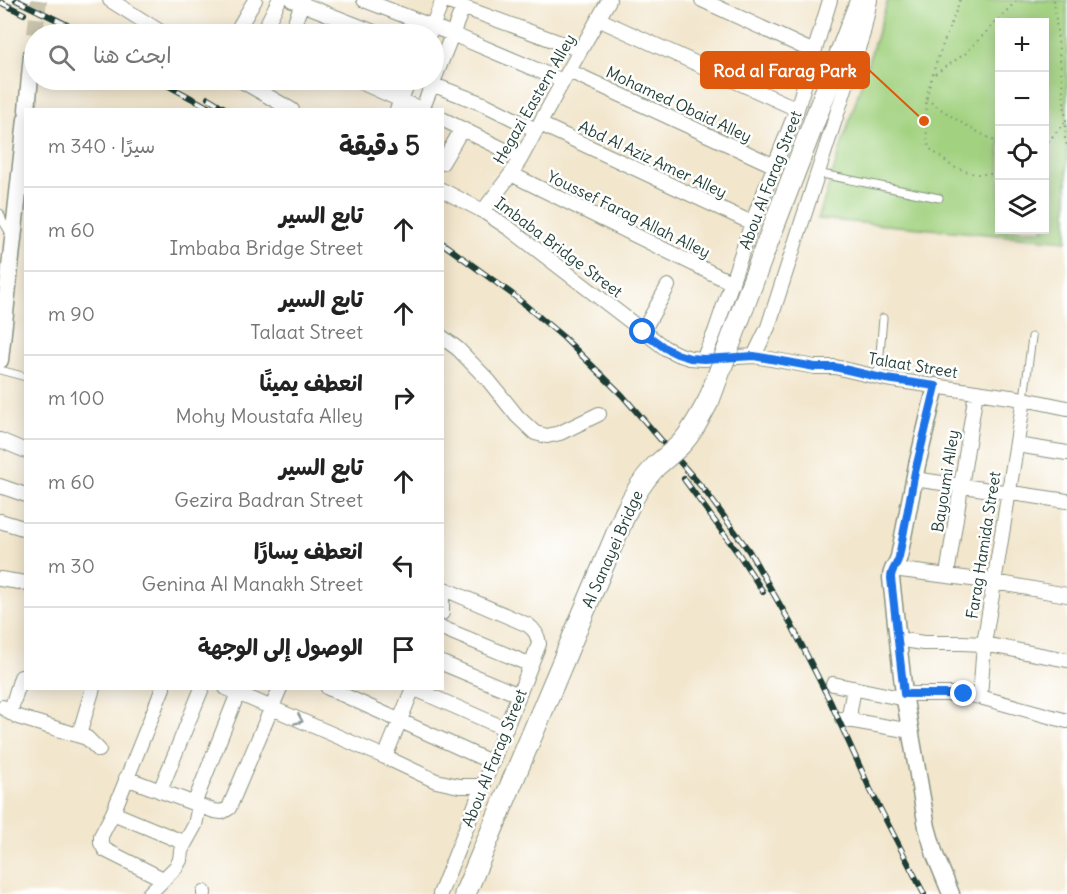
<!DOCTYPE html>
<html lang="ar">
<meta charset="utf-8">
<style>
:root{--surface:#fff;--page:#f6f6f6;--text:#222;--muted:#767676;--line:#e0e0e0}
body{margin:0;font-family:Delius,"Playpen Sans Arabic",sans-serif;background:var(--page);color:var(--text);direction:rtl}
.controls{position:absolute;right:18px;top:18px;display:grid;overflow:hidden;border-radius:0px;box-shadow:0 3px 15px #0003}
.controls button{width:54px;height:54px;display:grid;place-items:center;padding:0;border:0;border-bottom:2px solid var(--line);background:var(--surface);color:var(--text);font:30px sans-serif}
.stop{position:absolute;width:18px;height:18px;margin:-14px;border:4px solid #1a73e8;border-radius:50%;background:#fff}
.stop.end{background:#1a73e8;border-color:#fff;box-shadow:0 2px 6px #0008}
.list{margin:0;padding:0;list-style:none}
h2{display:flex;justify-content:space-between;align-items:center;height:78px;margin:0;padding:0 24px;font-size:26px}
h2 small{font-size:20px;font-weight:400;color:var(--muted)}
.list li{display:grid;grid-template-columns:39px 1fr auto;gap:18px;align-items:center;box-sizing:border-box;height:84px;padding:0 24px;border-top:2px solid var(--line)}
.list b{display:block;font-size:22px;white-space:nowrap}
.list p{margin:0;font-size:20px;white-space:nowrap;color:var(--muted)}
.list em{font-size:20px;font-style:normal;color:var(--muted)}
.icon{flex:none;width:33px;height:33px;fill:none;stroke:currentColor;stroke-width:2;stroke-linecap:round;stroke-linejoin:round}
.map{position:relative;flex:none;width:1067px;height:894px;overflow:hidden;direction:ltr}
.search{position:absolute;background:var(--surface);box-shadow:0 3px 15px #0003;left:24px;top:24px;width:420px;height:66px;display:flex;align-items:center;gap:15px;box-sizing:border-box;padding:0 21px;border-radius:33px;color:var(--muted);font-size:22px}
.panel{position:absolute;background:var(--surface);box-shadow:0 3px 15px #0003;left:24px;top:108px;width:420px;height:582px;border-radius:0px;direction:rtl}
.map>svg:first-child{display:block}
</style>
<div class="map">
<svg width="1067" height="894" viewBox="0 0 1067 894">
<rect width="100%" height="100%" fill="#fff"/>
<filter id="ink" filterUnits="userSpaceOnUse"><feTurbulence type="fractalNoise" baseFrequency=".0167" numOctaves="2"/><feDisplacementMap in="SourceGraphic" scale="12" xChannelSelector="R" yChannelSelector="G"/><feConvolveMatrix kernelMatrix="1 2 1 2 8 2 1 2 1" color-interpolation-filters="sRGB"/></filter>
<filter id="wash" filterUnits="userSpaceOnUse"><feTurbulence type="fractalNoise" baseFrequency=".008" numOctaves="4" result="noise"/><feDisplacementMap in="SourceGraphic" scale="24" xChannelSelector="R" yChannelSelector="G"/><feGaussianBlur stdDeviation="1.35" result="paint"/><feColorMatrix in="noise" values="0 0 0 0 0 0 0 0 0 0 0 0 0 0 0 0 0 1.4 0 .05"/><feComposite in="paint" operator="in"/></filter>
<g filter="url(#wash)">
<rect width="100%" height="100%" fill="#f2e6cc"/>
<path fill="#a2d280" stroke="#60885a" stroke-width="1.5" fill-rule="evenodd" d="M888,0H1067V241L818,219ZM1000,22H1044V230H1000Z"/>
</g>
<g filter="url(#ink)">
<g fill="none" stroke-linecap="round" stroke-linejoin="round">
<path stroke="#c8c4ae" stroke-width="16" stroke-dasharray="16 8" stroke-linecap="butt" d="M35,34L39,0"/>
<defs>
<path id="service" d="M817,173L939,198
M0,213L3,222L10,233
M0,370L26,377
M878,377L883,318
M1024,399L1032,337"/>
<path id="minor" d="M110,0L164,34
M292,0L379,34
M364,0L452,34L563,81
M443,0L580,50
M702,0L814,52
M598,19L797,109
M268,22L279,0
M235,34L255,0
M290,34L302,4
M429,34L443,0
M569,71L775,166
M240,80L292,110
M356,80L423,110
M421,80L486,105L536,130
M397,110L409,80
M422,110L463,7
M442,119L521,158
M540,124L752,223
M442,163L462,129
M511,174L732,283
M442,190L483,211L510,229L665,348L677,354L690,358L703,359L754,356L815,367H835L886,379L1024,399L1067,408
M483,211L511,174L521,158L563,81L609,0
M643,331L668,286
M442,337L458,349L489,381L517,416L535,433L547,436L560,433L599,414
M754,356L768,327L863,33L870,0
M703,359L715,332L752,223L797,109L830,0
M0,440L26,451
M1017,445L1067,453
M914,479L1067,501
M0,486L26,495
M0,521L26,529
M893,569L995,582L1067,595
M947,575L976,392
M0,579L26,583
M442,598V613
M442,628L531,665
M898,639L923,643H962L984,644L1067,660
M442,663L519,695
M833,684L905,699
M226,688L385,757L436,781L459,786H484
M328,688L493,763
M413,688L506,729
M904,694H964L980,697L1067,721
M980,697L984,644L1024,399
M2,707L18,717L87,738L99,750
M10,713L21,677
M842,719L911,731
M851,721L850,710L854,688
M79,735L93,688
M385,757L413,688
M126,778L214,811L222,812L229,808L280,688
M160,791L202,688
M194,804L240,688
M113,813L185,843
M163,879L105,850L101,843V836L113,813L163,688
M149,894L176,867L180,860L181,851L185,843L195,825L199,806
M204,894V892
M440,894L539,644C538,635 535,630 528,625L442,588"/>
<path id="tertiary" d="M27,110L32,54
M0,360L26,119
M936,386L917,465L899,557C896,567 891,568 891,578L904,694L927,827L935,855L951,894"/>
<path id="primary" d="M766,246L861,0
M465,894L625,514"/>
</defs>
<use href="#service" stroke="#889280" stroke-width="9"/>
<use href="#minor" stroke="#889280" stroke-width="16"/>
<use href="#tertiary" stroke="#889280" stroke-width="19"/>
<use href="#primary" stroke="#889280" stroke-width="23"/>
<path stroke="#889280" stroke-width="2" stroke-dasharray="1.5 4.5" stroke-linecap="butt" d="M960,0C949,31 933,65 927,97C924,113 926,132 929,148L953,167L975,174H1000
M1054,0L1066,121L1065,139L1067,145
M935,74L966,53L1017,0
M926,99L960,122L1000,144
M1044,146L1066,121"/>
<use href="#service" stroke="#fff" stroke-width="7"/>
<use href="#minor" stroke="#fff" stroke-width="14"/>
<use href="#tertiary" stroke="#fff" stroke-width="16"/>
<use href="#primary" stroke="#fff" stroke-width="21"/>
<defs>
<path id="rail" d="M16,0L86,34
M0,2L24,14
M158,80L213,110
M208,98L228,110
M442,243L512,294L563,337L622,395L706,492L749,551L791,624L830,701L870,789L924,894
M684,479L740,556L763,592"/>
</defs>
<use href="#rail" stroke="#1f3d34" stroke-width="6"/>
<use href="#rail" stroke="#fff" stroke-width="4" stroke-dasharray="11" stroke-linecap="butt"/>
<defs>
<path id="primary-bridge" d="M625,514C633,496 642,481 656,466C664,459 673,452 681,444C693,431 701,415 709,400L766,246"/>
</defs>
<use href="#primary-bridge" stroke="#889280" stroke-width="23" stroke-linecap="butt"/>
<use href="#primary-bridge" stroke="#fff" stroke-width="21"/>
</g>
<defs><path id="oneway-chevron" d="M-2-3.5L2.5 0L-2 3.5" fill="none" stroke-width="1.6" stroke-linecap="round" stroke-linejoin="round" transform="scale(1.5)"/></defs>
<use stroke="#8f9e9a" href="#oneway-chevron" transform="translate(299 720) rotate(23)"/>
</g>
<g fill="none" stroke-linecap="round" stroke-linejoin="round" filter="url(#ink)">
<path stroke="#1a73e8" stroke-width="8" d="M643,332L665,348L677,354L690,358L704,359L754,356L815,367H835L886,379L936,386L915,472L899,557C897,566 891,569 891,578L904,694H964"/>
</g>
<g text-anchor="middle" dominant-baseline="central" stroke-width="5" stroke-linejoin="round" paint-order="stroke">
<g font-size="16" fill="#1f3d34" stroke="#fff">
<text transform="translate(534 99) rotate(-60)">Hegazi Eastern Alley</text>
<text transform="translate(679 104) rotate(25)">Mohamed Obaid Alley</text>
<text transform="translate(653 159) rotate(25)">Abd Al Aziz Amer Alley</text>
<text transform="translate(770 180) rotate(-69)">Abou Al Farag Street</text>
<text transform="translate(629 214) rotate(26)">Youssef Farag Allah Alley</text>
<text transform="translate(559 247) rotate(37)">Imbaba Bridge Street</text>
<text transform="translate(913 365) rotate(9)">Talaat Street</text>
<text transform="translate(945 481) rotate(-81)">Bayoumi Alley</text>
<text transform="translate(983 545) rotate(-81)">Farag Hamida Street</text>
<text transform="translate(612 549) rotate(-66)">Al Sanayei Bridge</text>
<text transform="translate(494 758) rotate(-68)">Abou Al Farag Street</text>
</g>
</g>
<path fill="none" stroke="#de580e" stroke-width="2" d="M924 121L869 70"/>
<circle fill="#de580e" stroke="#fff" stroke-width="2" cx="924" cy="121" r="6"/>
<rect fill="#de580e" stroke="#de580e" stroke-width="2" x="701" y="52" width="168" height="36" rx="6"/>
<g font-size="18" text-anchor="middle" font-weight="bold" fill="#fff">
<text x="785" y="77">Rod al Farag Park</text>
</g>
</svg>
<div class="controls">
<button>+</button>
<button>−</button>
<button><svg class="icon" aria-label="locate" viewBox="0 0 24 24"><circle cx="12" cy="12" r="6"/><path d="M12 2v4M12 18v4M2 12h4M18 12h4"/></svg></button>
<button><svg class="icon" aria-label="layers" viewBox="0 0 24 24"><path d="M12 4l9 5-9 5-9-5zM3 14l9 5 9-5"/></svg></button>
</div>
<div class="stop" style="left:643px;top:332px"></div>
<div class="stop end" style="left:964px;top:694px"></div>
<div class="search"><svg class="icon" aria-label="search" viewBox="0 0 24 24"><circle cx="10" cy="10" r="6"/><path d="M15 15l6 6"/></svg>ابحث هنا</div>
<section class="panel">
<h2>5 دقيقة<small>سيرًا · 340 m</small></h2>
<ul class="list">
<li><svg class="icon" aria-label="ahead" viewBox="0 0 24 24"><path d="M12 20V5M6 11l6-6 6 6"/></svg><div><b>تابع السير</b><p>Imbaba Bridge Street</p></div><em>60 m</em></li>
<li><svg class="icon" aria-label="ahead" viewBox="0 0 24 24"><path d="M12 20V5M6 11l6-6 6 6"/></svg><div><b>تابع السير</b><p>Talaat Street</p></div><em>90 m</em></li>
<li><svg class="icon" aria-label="right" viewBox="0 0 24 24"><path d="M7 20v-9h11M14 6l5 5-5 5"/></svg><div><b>انعطف يمينًا</b><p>Mohy Moustafa Alley</p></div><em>100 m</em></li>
<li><svg class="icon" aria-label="ahead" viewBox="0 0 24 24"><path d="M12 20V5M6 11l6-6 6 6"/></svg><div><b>تابع السير</b><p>Gezira Badran Street</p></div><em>60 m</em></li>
<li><svg class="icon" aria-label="left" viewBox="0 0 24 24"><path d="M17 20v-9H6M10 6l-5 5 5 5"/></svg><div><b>انعطف يسارًا</b><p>Genina Al Manakh Street</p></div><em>30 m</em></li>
<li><svg class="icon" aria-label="arrive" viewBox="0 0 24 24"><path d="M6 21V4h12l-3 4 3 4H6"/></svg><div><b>الوصول إلى الوجهة</b></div></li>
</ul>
</section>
</div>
